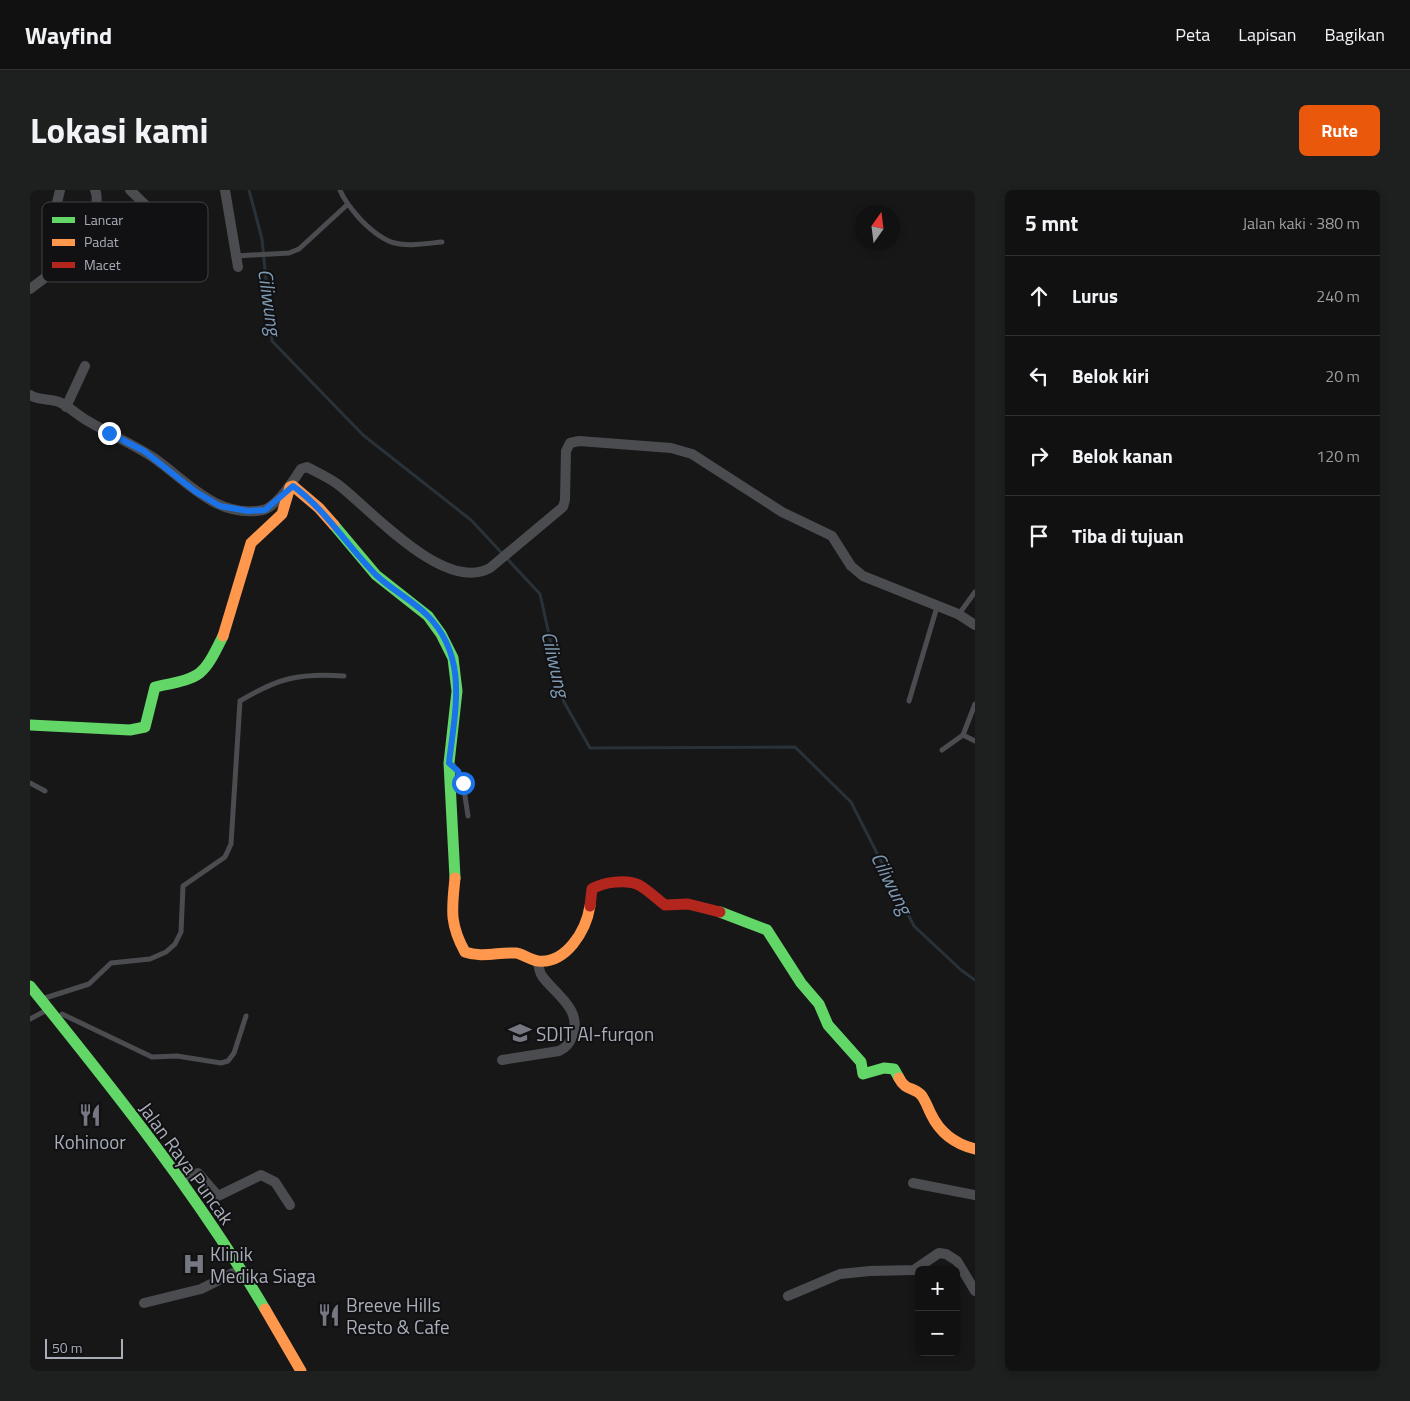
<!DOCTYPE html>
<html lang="id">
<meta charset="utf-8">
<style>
:root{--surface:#111;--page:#1e1f1f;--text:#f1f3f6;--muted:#9c9d9f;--line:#303131;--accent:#ea580c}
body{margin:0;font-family:"Titillium Web",sans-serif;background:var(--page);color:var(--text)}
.controls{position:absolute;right:15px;bottom:15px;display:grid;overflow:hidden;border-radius:8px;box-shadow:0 2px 8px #0003}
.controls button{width:45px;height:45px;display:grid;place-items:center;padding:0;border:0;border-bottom:1px solid var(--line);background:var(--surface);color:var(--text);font:25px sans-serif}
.compass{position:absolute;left:825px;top:15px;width:45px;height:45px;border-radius:50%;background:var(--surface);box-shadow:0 2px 8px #0003;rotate:14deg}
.scale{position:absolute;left:15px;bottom:12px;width:78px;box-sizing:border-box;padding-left:5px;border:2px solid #a8adb8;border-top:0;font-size:14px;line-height:18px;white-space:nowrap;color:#a8adb8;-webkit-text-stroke:4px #111113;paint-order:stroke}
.stop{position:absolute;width:15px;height:15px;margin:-11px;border:4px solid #1a73e8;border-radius:50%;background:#fff}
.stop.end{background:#1a73e8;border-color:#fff;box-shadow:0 1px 5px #0008}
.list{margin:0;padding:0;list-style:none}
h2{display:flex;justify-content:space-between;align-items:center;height:65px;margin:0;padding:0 20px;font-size:21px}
h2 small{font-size:16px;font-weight:400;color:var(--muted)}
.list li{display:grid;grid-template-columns:32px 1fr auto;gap:15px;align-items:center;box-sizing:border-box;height:80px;padding:0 20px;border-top:1px solid var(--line)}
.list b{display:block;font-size:19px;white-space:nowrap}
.list em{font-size:16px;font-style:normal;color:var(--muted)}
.icon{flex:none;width:28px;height:28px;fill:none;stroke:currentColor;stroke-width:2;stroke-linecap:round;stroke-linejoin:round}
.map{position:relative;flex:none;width:945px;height:1181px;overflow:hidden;border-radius:8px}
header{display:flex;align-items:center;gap:30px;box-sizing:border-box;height:70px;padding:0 25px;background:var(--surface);border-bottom:1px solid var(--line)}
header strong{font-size:24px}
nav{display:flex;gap:28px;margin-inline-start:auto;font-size:18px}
.intro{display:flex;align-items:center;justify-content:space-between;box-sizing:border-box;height:120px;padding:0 30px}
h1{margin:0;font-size:35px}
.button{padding:12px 22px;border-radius:8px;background:var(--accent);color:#fff;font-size:18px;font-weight:700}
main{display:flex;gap:30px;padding:0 30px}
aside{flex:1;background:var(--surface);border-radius:8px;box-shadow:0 2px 8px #0003}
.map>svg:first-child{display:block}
</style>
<header>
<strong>Wayfind</strong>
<nav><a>Peta</a><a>Lapisan</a><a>Bagikan</a></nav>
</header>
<div class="intro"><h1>Lokasi kami</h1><a class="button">Rute</a></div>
<main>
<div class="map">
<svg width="945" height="1181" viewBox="0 0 945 1181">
<rect width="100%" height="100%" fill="#171717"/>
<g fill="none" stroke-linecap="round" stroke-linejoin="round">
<path stroke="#2a3239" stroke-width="3" d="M219,0L232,49L242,151L333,245L441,330L510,404L534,512L560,558L765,557L821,612L884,736L931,780L945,790"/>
<path stroke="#4b4c50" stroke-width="5" d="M310,0C314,11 323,21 330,29C360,60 372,56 412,52
M206,66L259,63L269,59L318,14
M929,424L945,402
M879,511L907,417
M933,545L945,551
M912,560L933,545L945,514
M423,575L433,593L438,626
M0,593L15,601
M15,808L59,794L81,773L120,769L136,762L145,754L151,742L153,696L195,667L201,654L210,511C248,488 269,483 314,486
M32,824L122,867L147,866L191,873L198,871L204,863L216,826
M0,829L15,821"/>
<path stroke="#4b4c50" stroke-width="10" d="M100,0L141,40
M195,0L208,77
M26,73C45,67 74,19 65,0
M0,99L20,84L26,73L20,42L30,0
M0,205C9,211 20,208 29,212C39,216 48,226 58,231C79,244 103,254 124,268C157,291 187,329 233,320C246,317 264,290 271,279L277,277C288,283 300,288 310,296C343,322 415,403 460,378L533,317L535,310L536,261L540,253L549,251L641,258L662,264L752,322L802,346L821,376L833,386L928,424L945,435
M36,217L55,176
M472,870L529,861C537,857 540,853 543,844C552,819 524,803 512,786C509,782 509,775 507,771
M151,991L168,983L188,1006L231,985L245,992L260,1015
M883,993L945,1005
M758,1106L810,1084L840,1081L884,1080L909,1063L916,1064L927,1071L945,1101
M114,1113L171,1099L211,1079"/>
<path stroke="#63d668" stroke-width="11" d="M304,335L346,385L398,426L411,444L423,468L427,501L419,573L425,688
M0,535L100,540L115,537L125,497C171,487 172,489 193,446
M690,722L737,740L771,793L789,814L798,835L831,872L833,884L854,878L864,879L869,888
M0,796C84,900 167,1004 235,1119"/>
<path stroke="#ff974d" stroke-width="11" d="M193,446L221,353L252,324L260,297L263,296L289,318L304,335
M425,688C422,719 419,733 435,762C452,768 468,762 486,763C493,764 500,770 508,771C536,774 556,741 560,716
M869,888C876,902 884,896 892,906C896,912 898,918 901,924C910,943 925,954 945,959
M235,1119L271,1181"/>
<path stroke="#b3261e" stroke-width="11" d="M560,716L562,699C573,692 597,689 609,695C618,700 627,709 635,715L658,714L690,722"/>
</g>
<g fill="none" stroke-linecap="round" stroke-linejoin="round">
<path stroke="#1a73e8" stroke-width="6" d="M79,243L114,261L166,302L190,316L218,321L235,320L263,296C297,321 317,356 346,385C362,400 382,410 397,425C439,467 425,520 419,573L428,581L433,593"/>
</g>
<defs>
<symbol id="school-bare" viewBox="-9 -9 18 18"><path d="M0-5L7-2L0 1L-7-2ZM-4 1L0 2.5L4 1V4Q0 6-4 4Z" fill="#757880" stroke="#111113" stroke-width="2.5" paint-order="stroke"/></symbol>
<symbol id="restaurant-bare" viewBox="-9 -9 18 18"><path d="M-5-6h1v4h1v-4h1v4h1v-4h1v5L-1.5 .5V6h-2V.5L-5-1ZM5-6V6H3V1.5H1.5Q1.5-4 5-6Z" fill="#757880" stroke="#111113" stroke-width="2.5" paint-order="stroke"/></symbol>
<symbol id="hospital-bare" viewBox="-9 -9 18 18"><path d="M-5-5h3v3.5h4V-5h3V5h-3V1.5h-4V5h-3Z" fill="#757880" stroke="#111113" stroke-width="2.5" paint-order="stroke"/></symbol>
</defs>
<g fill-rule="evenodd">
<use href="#school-bare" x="474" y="827" width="32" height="32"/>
<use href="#restaurant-bare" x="44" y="909" width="32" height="32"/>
<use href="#hospital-bare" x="148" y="1058" width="32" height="32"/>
<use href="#restaurant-bare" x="283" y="1109" width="32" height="32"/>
</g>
<g text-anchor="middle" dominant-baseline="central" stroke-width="4" stroke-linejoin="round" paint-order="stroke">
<g font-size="19" fill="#a8adb8" stroke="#111113" text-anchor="start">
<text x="506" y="843">SDIT Al-furqon</text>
<text x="60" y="951" text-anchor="middle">Kohinoor</text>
<text x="180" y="1063">Klinik<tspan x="180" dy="22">Medika Siaga</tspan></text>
<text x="316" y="1114">Breeve Hills<tspan x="316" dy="22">Resto &amp; Cafe</tspan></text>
</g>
<g font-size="19" fill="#a8adb8" stroke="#111113">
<text transform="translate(157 973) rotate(54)">Jalan Raya Puncak</text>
</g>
<g font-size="20" font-style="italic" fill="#7f9bb3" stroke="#111113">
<text transform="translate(240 112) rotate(82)">Ciliwung</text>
<text transform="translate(526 474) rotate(77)">Ciliwung</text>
<text transform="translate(862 693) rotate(63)">Ciliwung</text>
</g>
</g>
<rect x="12" y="12" width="166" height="80" rx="8" fill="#111113" stroke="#3e4045" stroke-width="1"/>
<rect x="22" y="27" width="23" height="6" fill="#63d668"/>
<rect x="22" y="49" width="23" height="7" fill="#ff974d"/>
<rect x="22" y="72" width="23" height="6" fill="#b3261e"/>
<g font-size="14" fill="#a8adb8">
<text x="54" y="35">Lancar</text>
<text x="54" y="57">Padat</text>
<text x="54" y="80">Macet</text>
</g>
</svg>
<div class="controls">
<button>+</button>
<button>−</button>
</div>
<svg class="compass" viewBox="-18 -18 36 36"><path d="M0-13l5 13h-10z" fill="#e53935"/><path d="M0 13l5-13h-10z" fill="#9c9d9f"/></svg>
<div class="scale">50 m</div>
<div class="stop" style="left:433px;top:593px"></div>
<div class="stop end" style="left:79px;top:243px"></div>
</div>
<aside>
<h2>5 mnt<small>Jalan kaki · 380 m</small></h2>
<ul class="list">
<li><svg class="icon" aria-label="ahead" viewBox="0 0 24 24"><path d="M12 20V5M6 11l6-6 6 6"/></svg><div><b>Lurus</b></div><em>240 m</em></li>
<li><svg class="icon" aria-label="left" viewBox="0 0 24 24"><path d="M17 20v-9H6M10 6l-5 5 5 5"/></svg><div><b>Belok kiri</b></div><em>20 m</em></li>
<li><svg class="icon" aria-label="right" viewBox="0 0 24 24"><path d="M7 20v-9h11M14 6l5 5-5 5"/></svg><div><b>Belok kanan</b></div><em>120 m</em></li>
<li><svg class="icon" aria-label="arrive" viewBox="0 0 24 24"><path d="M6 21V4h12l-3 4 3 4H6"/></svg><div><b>Tiba di tujuan</b></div></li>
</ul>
</aside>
</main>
